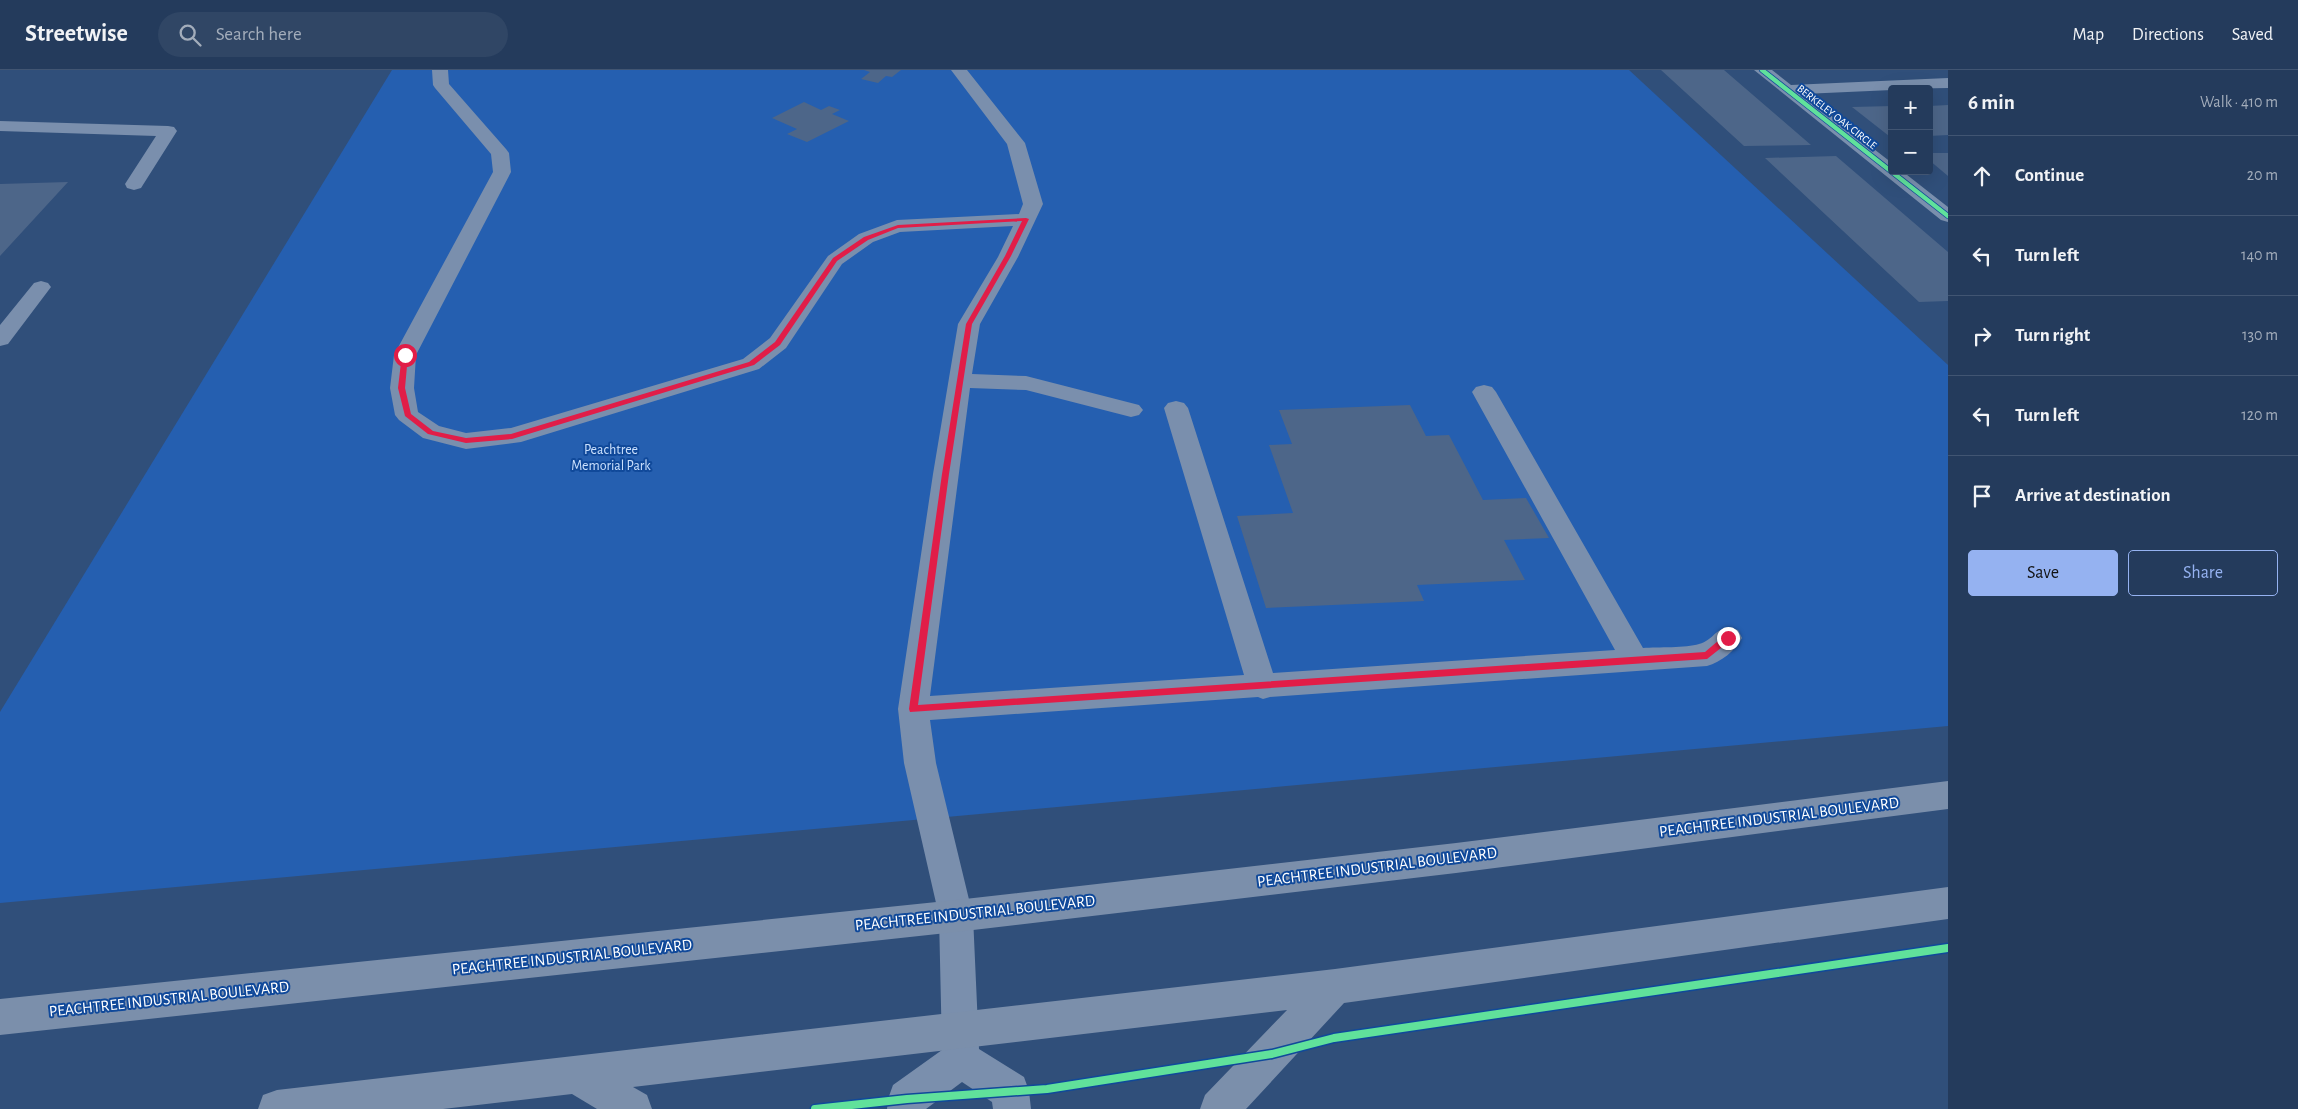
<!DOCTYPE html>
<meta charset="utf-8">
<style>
:root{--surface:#243b5c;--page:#304665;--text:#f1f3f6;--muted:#a3adbb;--line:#415572;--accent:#95b2f1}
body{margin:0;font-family:"Alegreya Sans",sans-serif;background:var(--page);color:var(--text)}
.controls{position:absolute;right:15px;top:15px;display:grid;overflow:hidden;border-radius:5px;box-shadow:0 5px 20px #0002}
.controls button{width:45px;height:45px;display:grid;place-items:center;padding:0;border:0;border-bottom:1px solid var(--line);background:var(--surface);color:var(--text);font:25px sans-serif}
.stop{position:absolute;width:15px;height:15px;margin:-11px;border:4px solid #e11d48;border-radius:50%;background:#fff}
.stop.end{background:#e11d48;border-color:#fff;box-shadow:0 1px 5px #0008}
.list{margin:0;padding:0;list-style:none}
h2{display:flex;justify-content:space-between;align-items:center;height:65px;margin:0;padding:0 20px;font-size:21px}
h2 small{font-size:16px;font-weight:400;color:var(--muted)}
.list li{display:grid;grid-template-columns:32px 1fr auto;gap:15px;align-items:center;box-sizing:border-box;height:80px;padding:0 20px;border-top:1px solid var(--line)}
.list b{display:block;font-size:19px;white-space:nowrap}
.list em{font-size:16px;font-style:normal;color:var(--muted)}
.actions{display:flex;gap:10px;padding:15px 20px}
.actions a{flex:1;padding:11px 0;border:1px solid var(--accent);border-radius:5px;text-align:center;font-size:18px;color:var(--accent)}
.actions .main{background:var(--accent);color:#111}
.icon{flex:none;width:28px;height:28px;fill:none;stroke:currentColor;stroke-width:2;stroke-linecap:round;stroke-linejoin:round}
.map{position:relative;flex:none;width:1948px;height:1039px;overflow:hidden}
header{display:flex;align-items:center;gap:30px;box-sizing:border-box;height:70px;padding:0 25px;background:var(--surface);border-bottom:1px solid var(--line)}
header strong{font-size:24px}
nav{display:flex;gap:28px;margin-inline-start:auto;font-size:18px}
.search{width:350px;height:45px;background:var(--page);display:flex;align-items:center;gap:12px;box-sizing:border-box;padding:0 18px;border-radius:28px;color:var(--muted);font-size:19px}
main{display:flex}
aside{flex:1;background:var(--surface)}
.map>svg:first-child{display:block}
</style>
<header>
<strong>Streetwise</strong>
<div class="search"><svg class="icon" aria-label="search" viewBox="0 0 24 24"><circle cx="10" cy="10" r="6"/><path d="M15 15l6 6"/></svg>Search here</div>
<nav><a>Map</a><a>Directions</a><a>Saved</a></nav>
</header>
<main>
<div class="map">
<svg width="1948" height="1039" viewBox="0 0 1948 1039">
<rect width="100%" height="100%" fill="#304f7a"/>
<path fill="#255fb0" d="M392,0H1629L1948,295V656L0,833V642Z"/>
<path fill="#4d6689" d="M864,0H901L892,7L886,6L878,13L861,9L870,2Z
M1661,0H1724L1811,75L1744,76Z
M804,32L821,40L829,36L840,40L832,44L849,51L807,72L787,64L797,59L772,48Z
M1948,35V65L1929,66V36Z
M1892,36V66H1889L1852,37Z
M1929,83H1948V106L1929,90Z
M1836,86L1948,182V231L1919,232L1765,88Z
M68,112L0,186V114Z
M1410,335L1426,366L1449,365L1483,430L1526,428L1549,468L1504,470L1525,510L1417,515L1424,531L1266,538L1237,446L1293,443L1269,375L1292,374L1279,340Z"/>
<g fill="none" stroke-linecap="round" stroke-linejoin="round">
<path fill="#7a8fad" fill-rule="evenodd" d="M432,0H448L449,14L506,79L509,83L511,102L416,285L414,318L418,342L439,356L466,363L511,358L743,289L770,268L828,186L859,164L897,150L1019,144L1023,134L1007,74L951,0H967L1025,73L1043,134L1018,187L980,254L972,304L1026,306L1139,335L1143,340L1139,345L1131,347L1026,320L970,318L930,626L1244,605L1164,338L1168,333L1176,331L1184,333L1188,338L1273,603L1615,580L1472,322L1476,317L1484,315L1492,317L1496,322L1643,578C1658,577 1686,578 1699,574C1717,569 1715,553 1738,560L1742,568C1735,581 1721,592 1707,596L1270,627L1263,629L1258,627L930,650L936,693L973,846L979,979L1024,1007L1029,1021L1031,1039H993L992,1032L962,1012L926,1039H887L888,1029L893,1015L942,980L939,846L904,693L898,639L933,404L958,254L998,187L1013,156L900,162L873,172L842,194L786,278L759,299L521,372L466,379L423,368L399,350L395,345L390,318L394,285L493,102L491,84L435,18L433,15Z
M1754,0H1772L1791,15L1948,8V18L1892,19V20L1803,24L1892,93V101H1902L1948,137V152L1941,150Z
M0,51L168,56L174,57L177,61L141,118L134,120L127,118L125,114L156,66L0,61Z
M41,211L48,213L51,217L8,274L0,276V255L34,213Z"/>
<path fill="#7b8fab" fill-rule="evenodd" d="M1948,711V739L1456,803L956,862L0,965V929L956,830L1456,773Z
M1948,817V849L1344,933L1246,1039H1200L1205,1025L1287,940L633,1017L647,1025L652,1039H597L572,1024L443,1039H258L263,1025L277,1020L1335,899Z"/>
<defs>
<path id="cycleway-far1" d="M1762,0L1948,146"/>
<path id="cycleway" d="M815,1039L907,1029L1047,1019L1272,984L1334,968L1948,878"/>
</defs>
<use href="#cycleway-far1" stroke="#10499a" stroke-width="6"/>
<use href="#cycleway" stroke="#10499a" stroke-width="11"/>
<use href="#cycleway-far1" stroke="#60e19b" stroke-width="4.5"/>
<use href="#cycleway" stroke="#60e19b" stroke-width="8"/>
</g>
<path fill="#e11d48" d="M1026,148L1029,149L1011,186L972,254L949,404L918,635L1705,582L1725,565H1731V570L1707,589L910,642L909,639L942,404L966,254L1005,186L1022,151L898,158L868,170L837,191L780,275L754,295L512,369L466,373L428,364L405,346L398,318L402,284L408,285L405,318L411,344L433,361L466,368L511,364L749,292L775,272L833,188L864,167L898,155Z"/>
<g text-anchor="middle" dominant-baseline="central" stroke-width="4" stroke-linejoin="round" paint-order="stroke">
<g font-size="11" fill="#fff" stroke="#10499a">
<text transform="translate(1837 47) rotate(38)">BERKELEY OAK CIRCLE</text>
</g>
<g font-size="14" fill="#cbe1fe" stroke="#10499a">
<text x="611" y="380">Peachtree<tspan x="611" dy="16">Memorial Park</tspan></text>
</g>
<g font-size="16" fill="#fff" stroke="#10499a">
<text transform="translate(1779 747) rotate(-7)">PEACHTREE INDUSTRIAL BOULEVARD</text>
<text transform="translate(1377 797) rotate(-7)">PEACHTREE INDUSTRIAL BOULEVARD</text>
<text transform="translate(975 843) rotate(-6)">PEACHTREE INDUSTRIAL BOULEVARD</text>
<text transform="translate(572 887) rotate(-6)">PEACHTREE INDUSTRIAL BOULEVARD</text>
<text transform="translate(169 929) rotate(-6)">PEACHTREE INDUSTRIAL BOULEVARD</text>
</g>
</g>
</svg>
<div class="controls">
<button>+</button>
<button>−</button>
</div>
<div class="stop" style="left:405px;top:285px"></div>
<div class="stop end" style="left:1728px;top:568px"></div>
</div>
<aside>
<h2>6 min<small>Walk · 410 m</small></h2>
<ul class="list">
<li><svg class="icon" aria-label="ahead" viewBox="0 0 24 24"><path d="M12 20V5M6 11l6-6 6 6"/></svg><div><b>Continue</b></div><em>20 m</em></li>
<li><svg class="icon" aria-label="left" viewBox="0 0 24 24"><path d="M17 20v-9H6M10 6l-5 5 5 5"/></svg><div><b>Turn left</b></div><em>140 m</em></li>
<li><svg class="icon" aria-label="right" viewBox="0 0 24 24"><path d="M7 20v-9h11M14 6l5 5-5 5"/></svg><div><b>Turn right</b></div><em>130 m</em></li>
<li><svg class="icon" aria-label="left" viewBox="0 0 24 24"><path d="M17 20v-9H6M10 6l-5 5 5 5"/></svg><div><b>Turn left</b></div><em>120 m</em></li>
<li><svg class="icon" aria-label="arrive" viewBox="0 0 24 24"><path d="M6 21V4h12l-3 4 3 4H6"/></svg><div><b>Arrive at destination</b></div></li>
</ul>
<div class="actions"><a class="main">Save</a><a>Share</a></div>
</aside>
</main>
